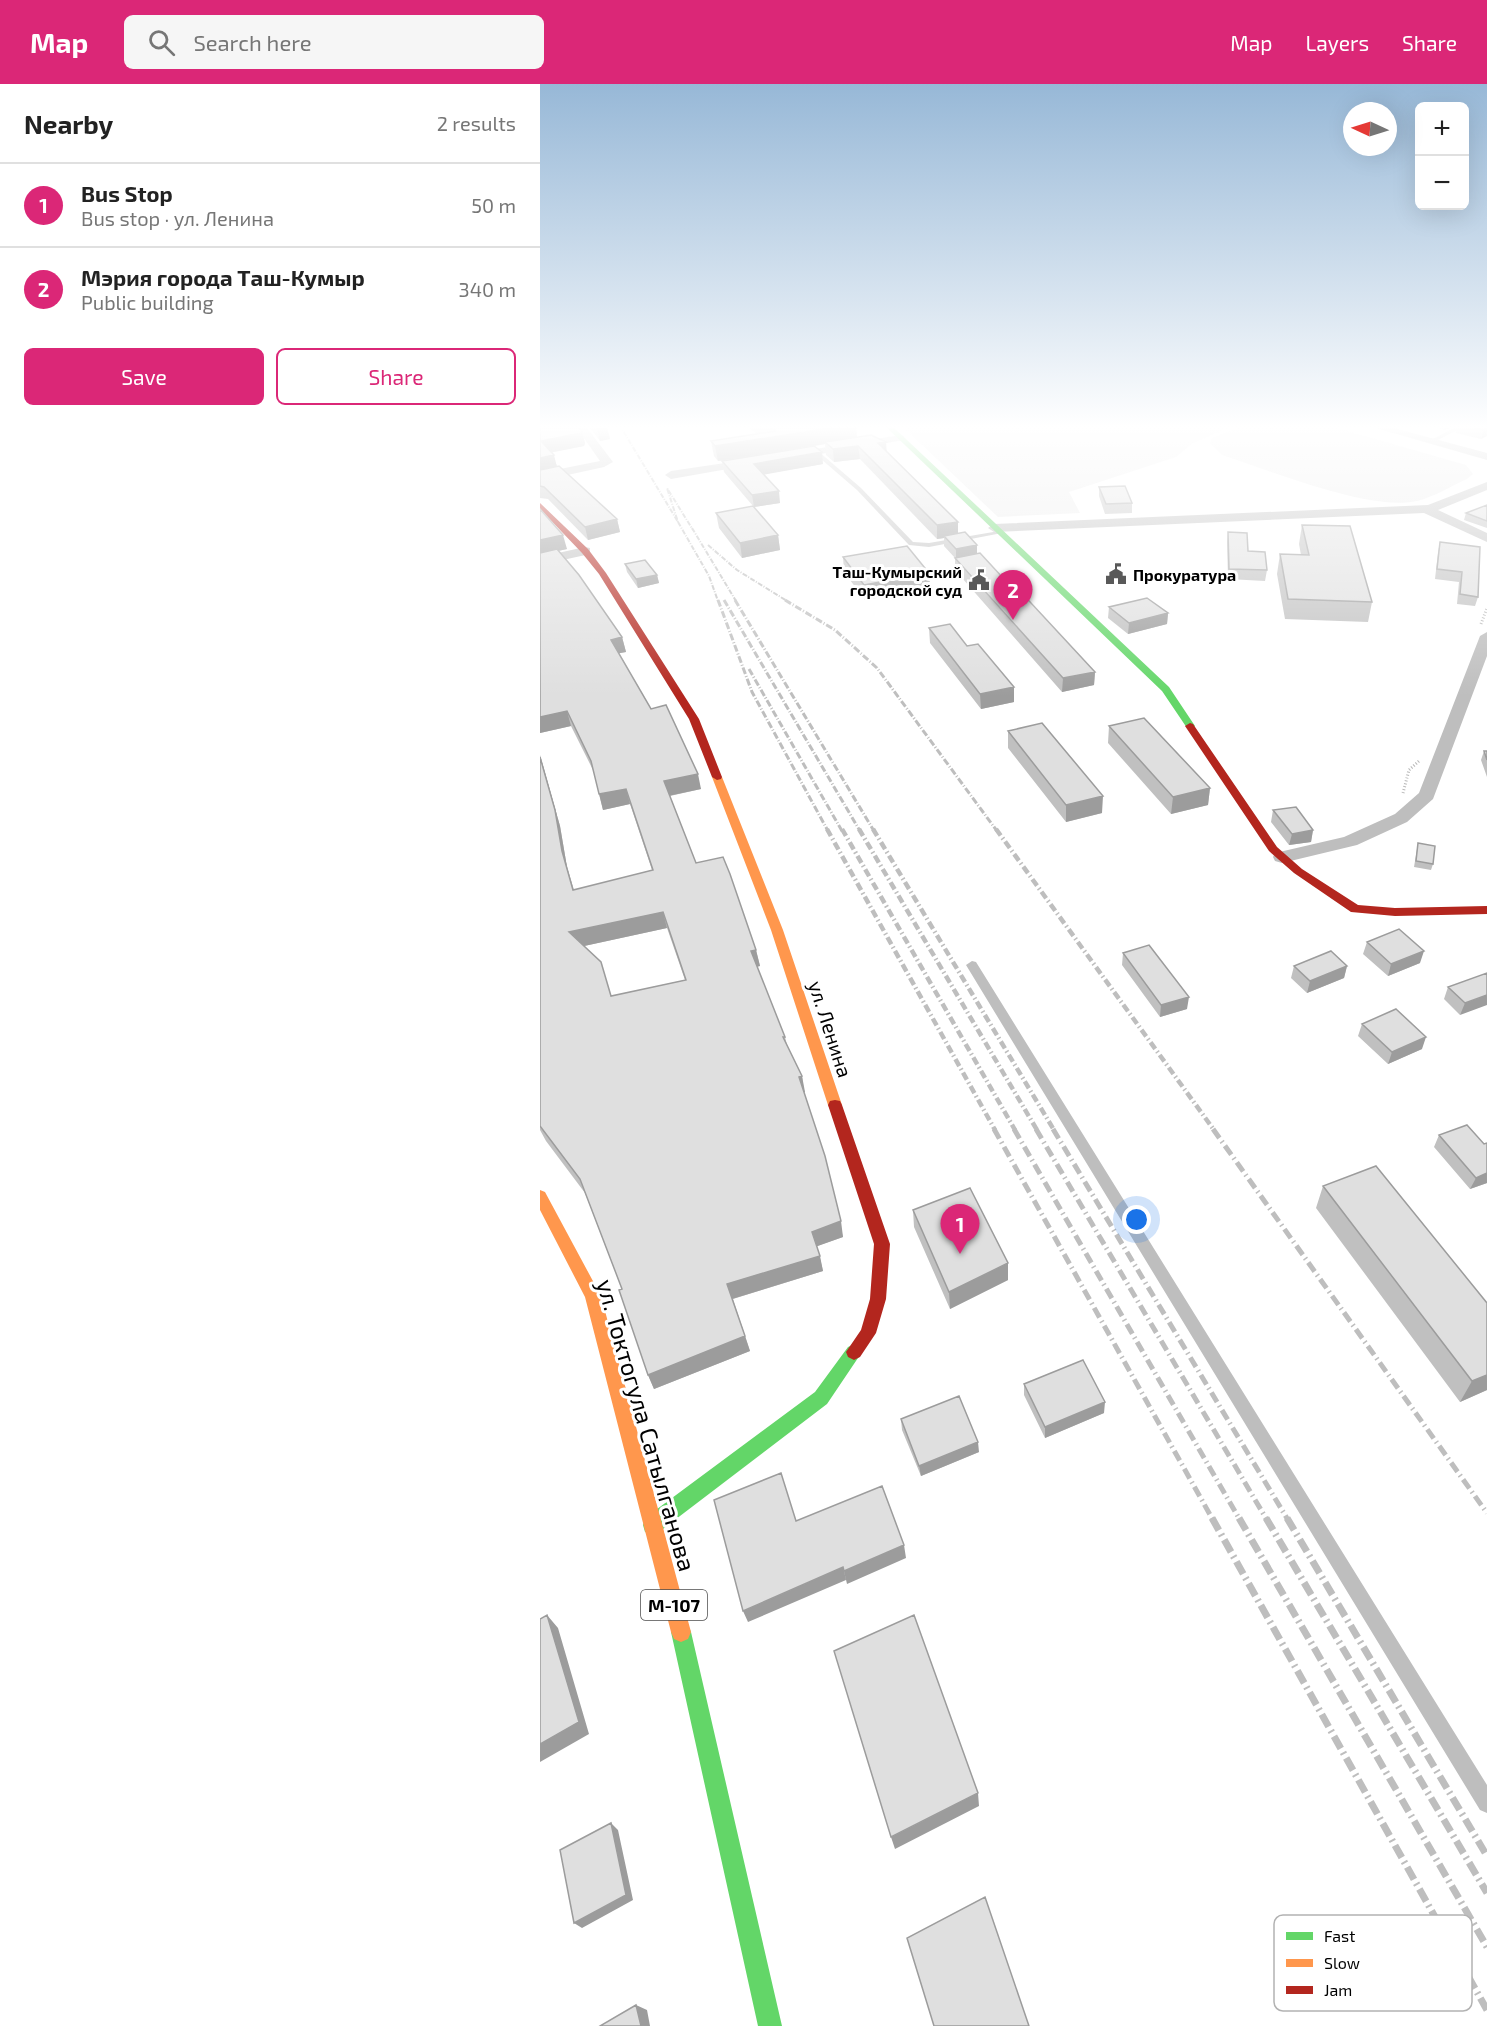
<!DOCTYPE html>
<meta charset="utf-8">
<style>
:root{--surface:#fff;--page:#f6f6f6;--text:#222;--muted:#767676;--line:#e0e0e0;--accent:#db2777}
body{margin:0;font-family:"Exo 2",sans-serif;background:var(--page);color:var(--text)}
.controls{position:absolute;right:18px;top:18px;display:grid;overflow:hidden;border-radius:9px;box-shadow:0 6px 24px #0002}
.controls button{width:54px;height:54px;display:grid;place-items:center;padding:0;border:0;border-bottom:2px solid var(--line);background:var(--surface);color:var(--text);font:30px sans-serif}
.compass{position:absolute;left:803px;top:18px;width:54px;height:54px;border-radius:50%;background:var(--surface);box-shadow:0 6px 24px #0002;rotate:274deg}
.you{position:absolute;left:597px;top:1136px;width:21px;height:21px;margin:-15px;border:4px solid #fff;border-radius:50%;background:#1a73e8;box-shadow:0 0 0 9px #1a73e833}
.badge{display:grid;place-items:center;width:39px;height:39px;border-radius:50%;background:var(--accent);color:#fff;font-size:20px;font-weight:700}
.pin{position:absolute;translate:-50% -50px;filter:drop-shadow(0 2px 3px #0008)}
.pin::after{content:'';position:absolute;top:32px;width:21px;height:18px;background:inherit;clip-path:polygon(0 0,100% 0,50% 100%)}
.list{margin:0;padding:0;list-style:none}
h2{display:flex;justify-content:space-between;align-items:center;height:78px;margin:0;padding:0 24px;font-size:26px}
h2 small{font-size:20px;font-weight:400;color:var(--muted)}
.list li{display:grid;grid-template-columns:39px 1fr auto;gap:18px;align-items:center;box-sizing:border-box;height:84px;padding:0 24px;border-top:2px solid var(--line)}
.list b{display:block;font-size:22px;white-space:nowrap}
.list p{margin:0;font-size:20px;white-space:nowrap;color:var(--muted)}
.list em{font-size:20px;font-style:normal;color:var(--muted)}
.actions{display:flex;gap:12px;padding:18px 24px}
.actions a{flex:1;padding:14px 0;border:2px solid var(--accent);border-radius:9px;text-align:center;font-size:21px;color:var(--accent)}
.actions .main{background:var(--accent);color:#fff}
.icon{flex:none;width:33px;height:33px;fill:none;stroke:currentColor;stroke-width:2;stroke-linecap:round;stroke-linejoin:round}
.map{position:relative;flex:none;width:947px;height:1942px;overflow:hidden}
header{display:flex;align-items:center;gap:36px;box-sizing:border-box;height:84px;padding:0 30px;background:var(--accent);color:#fff}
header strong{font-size:28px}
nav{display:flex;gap:33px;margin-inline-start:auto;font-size:21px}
.search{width:420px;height:54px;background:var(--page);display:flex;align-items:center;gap:15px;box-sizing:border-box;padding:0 21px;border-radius:9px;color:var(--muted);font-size:22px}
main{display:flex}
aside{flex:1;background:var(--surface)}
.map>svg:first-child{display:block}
</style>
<header>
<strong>Map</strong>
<div class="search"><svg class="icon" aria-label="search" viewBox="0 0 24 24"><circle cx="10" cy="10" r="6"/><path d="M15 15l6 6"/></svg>Search here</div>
<nav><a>Map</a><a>Layers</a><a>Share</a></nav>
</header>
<main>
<aside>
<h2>Nearby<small>2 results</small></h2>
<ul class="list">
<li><span class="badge">1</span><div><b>Bus Stop</b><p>Bus stop · ул. Ленина</p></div><em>50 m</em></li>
<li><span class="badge">2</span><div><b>Мэрия города Таш-Кумыр</b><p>Public building</p></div><em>340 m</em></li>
</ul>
<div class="actions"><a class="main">Save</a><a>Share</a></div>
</aside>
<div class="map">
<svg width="947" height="1942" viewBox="0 0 947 1942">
<rect width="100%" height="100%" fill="#fff"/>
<path fill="#ebebeb" d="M360,340H698L653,359L636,373L529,408L540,429L458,433Z
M705,340H783L926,381L933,390L927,395C911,402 894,413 877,417C830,428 729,386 682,371L670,359L672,354Z"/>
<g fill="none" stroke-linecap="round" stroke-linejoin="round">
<path stroke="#b9b9b9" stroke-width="3" stroke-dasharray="1 2" stroke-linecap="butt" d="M941,540L947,524
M863,709L869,686L879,677"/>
<path fill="#bebebe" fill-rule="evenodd" d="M922,340H929L894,358L889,357Z
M274,367H278L321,404L373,458L389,459L459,447L462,449L389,463L369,461L317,406L274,369Z
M432,877L436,878L947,1701V1729L940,1726L426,881Z"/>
<path fill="#bebebe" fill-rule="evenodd" d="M34,340H44L73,378L64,383L0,397V389L60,377Z
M822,340H839L947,369V376Z
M360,351L364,352V356L251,375L245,372L251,369Z
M212,375L218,378L216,380L131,395L125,391L131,387Z
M947,398V406L898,426L947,449V458L884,429L454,448L448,444L454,440L888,421Z
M45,463L50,464V470L0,481V473Z
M947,548V572L893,715L867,738L817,761L742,779L735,777L733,773L735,769L804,753L855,730L879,709L940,552Z"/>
<path fill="#63d668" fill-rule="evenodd" d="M343,340H350L629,603L655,642L653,644H647L622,607Z
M314,1260L320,1263L322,1268L287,1320L119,1448L112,1450L105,1448L103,1441L105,1434L275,1308L308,1263Z
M141,1538L148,1541L151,1548L242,1942H218L131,1548L134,1541Z"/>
<path fill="#ff974d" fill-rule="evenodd" d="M177,690L182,693L243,846L302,1021L300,1025H290L288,1021L231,846L172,693Z
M0,1106L5,1108L61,1212L151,1548L148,1555L141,1558L134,1555L131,1548L45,1213L0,1126Z"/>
<path fill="#b3261e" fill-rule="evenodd" d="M0,419L48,465L66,489L159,635L182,693L181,695L177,696L172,693L149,635L59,490L42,469L0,425Z
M650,639L653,640L737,763L762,785L818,821L855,824L947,822V830L855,832L811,828L754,789L729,767L645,642Z
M295,1016L300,1017L302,1021L350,1160L346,1215L336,1249L320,1273L314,1276L308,1273L306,1268L321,1246L330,1215L334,1160L288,1021L290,1017Z"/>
<path stroke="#bebebe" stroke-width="2" stroke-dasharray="5 1.5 1 1.5" stroke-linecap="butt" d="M79,340L138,438L127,404L153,446
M138,438L169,492L178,517
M152,444L196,517
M168,461L197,486L247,517"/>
<path stroke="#bebebe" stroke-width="3" stroke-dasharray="7 2 1 2" stroke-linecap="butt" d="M178,516L212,608L288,747
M184,516L320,747
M195,516L334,747
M245,516L295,546L337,584L457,747
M209,585L302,747"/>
<path stroke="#bebebe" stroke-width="4.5" stroke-dasharray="8 3 1.5 3" stroke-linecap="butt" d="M287,745L455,1046
M302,745L475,1046
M319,745L497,1046
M333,745L514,1046
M456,745L674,1046"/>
<path stroke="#bebebe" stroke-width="5" stroke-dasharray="11 4 1.5 4" stroke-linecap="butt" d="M454,1045L673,1436
M474,1045L700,1436
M496,1045L727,1436
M513,1045L748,1436
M673,1045L947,1429"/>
<path stroke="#bebebe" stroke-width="7" stroke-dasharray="14 4.5 2 4.5" stroke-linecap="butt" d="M672,1434L947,1926
M699,1434L947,1863
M726,1434L947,1809
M747,1434L947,1772"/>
</g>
<path fill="#c0c0c0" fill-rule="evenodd" d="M0,340L42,347L45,359L44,362L11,368L17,382L77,435L80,448L48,456L8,415L0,414Z
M47,340H65L67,343L70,355L60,357Z
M202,340H314L317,353L346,358V367L418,450L437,461V470L555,588L554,601L522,608L415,486V474L404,462V454L397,455L320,375L294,378L286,371L285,360L275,362L283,380L224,390L240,419L214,423L238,451L240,466L202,474L179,444L176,429L213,422L184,388L182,377L186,376L178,377L174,372L171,357L218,350Z
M881,340H917L905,346Z
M919,340H947L941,355L916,349Z
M559,403L592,419V429L565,430L559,412Z
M947,421V444L924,436L926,429Z
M0,425L27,465L18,467L82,553L86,568L79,569L111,625L161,705L130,712L156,779L216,866L220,882L217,883L245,953L247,961L262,992L264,1008L303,1153L277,1162L283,1187L193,1215L210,1267L114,1305L108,1291L82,1205L45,1109L6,1057L0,1046V671L20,742L27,783L34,806L112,786L90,720L63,726L54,688L31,642L0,649ZM127,844L145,896L71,912L61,878L44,862Z
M762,441L832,518L828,538L745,535L737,490L740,470L761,471L759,460Z
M688,448L727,486L725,497L688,495L687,458Z
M900,458L938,513L935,522L917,520L919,498L895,495L898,468Z
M303,473L389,489L390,504L325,516L304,488Z
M85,480L117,491L119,499L98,504L87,488Z
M569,523L628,529L627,540L588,550L568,534Z
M389,544L474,618L441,625L390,559Z
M569,642L670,704L668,721L631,730L568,659Z
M468,647L562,729L526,738L468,664Z
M944,667H947V693L941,676Z
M733,726L773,746L771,758L749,761L731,738Z
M878,759L893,780L891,786L874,783Z
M827,858L880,879L848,892L823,870Z
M583,869L647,925L620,933L582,881Z
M754,882H807L804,894L767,909L751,894Z
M947,889L920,931L904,915L908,903Z
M822,940L882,965L848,980L818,952Z
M899,1051L944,1060L947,1099L930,1105L894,1063Z
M783,1102L947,1219V1306L920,1318L776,1124Z
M373,1126L468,1196L410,1225L374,1143Z
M484,1300L564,1329L505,1354L484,1311Z
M361,1335L439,1368L381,1392L362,1346Z"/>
<path fill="#9c9c9c" d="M316,340L317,356L285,358V360L178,377L175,362Z
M907,340H917L905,346Z
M67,343L70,355L60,357L57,345Z
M947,344V352L941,355L944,346Z
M42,347L45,359L44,362L4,370L1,357Z
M346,358L347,371L338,359Z
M318,362L320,375L294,378L293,365Z
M282,368L283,380L216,392L214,380Z
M14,371L17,383L0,387V374Z
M239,407L240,419L214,423L212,411Z
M77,435L80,448L48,456L45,443Z
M418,438V452H404V454L397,455V441Z
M23,451L27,465L0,471V456Z
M238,451L240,466L202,474L200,459Z
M437,461V471L416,475V465Z
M389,489L390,504L325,516L324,501Z
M117,491L119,499L98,504L96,495Z
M628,529L627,540L588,550L589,539Z
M82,553L86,568L75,570L71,556Z
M555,588L554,601L522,608L523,594Z
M474,603V618L441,625L440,610Z
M27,627L31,642L0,649V633Z
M0,671L20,742L27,783L38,822L22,767Z
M158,690L161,705L128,712L124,697Z
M670,704L668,721L631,730L633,713Z
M86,705L90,720L63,726L59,710Z
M563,712L562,729L526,738V721Z
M773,746L771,758L749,761L752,750Z
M123,828L127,844L35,864L29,848Z
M216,866L220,882L214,883L211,867Z
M884,867L880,879L848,892L851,880Z
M807,882L804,894L767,909L770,897Z
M947,911V921L920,931L925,919Z
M649,913L647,925L620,933L621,921Z
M886,953L882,965L848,980L852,968Z
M262,992L265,1008L262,1009L259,993Z
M947,1089V1099L930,1105L936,1094Z
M301,1137L303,1153L275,1163L272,1148Z
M280,1172L283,1187L192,1215L187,1200Z
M468,1179V1196L410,1225L409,1208Z
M205,1252L210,1267L114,1305L108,1291Z
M947,1291V1306L920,1318L932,1297Z
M565,1318L564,1329L505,1354V1343Z
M438,1358L439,1368L381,1392L379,1382Z
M364,1461L366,1474L307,1500L304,1487Z
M303,1483L306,1496L208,1538L203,1527Z
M7,1531L18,1544L49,1650L0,1678V1660Z
M438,1709L439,1722L355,1765L351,1753Z
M71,1739L78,1746L93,1816L42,1844L34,1839Z
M96,1921L107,1926L110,1942H101Z"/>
<path fill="#dfdfdf" stroke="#9c9c9c" stroke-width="1.5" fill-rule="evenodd" d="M0,340H37L42,347L41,349L1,357L14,371L0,374Z
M53,340H65L67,343L57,345Z
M225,340H316L175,362L171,357L236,347Z
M919,340H947V344L944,346Z
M331,351L346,358L338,359L418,438L397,441L318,362L293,365L285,358Z
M274,362L282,368L214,380L239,407L212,411L182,377Z
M19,382L77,435L45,443L4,403L0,402V386Z
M585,402L592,419L566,420L559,403Z
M947,421V437L926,429Z
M213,422L238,451L200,459L176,429Z
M0,425L23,451L0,456Z
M762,441L810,442L832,518L748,515L740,470L769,471Z
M425,448L437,461L416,465L404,452Z
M688,448L707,449L708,467L725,468L727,486L689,485Z
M900,458L940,463L938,513L920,510L922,488L897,485Z
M367,462L389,489L324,501L303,473Z
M17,465L39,491L82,553L71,556L111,625L126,621L158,690L124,697L156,779L183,773L190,790L216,866L211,867L245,953H243L262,992L259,993L285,1072L301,1137L272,1148L280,1172L187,1200L205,1252L108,1291L79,1206L82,1205L40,1095L0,1042V673L15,726L22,767L33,806L113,786L86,705L59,710L51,677L27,627L0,633V469ZM123,828L146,896L71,912L61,878L29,848Z
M440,469L475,507L479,506L555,588L523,594L415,474Z
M105,476L117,491L96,495L85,480Z
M607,514L628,529L589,539L569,523Z
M410,540L427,562L438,560L474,603L440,610L389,544Z
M604,634L670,704L633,713L569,642Z
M502,639L563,712L526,721L468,647Z
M944,667H947V676Z
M756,723L773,746L752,750L733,726Z
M878,759L895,762L893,780L876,777Z
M859,845L884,867L851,880L827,858Z
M609,861L649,913L621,921L583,869Z
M791,867L807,882L770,897L754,882Z
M947,889V911L925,919L908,903Z
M856,925L886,953L852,968L822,940Z
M927,1041L944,1060L947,1059V1089L936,1094L899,1051Z
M836,1082L947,1219V1291L932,1297L783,1102Z
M430,1104L468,1179L409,1208L373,1126Z
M543,1276L565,1318L505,1343L484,1300Z
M419,1312L438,1358L379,1382L361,1335Z
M241,1389L256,1437L342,1402L364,1461L304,1487L303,1483L203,1527L174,1416Z
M7,1531L39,1638L0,1660V1535Z
M374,1531L438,1709L351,1753L294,1567Z
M71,1739L86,1811L34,1839L20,1766Z
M445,1813L489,1942H394L367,1854Z
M96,1921L101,1942H60Z"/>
<linearGradient id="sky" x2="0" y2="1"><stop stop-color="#97b8d7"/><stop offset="0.56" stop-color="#fff"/><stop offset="1" stop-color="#fff" stop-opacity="0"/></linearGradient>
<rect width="947" height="612" fill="url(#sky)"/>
<defs>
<symbol id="civic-bare" viewBox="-9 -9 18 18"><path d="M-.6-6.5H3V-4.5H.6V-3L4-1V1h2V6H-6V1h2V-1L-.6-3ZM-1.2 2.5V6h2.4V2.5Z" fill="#595959" stroke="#fff" stroke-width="2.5" paint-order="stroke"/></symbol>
</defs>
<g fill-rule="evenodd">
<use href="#civic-bare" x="561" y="475" width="30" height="30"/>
<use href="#civic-bare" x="424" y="481" width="30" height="30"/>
</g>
<g text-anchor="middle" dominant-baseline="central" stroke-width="6" stroke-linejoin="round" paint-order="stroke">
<g font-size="16" font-weight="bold" fill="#000" stroke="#fff" text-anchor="end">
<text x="422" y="487">Таш-Кумырский<tspan x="422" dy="18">городской суд</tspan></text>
<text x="593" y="490" text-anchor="start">Прокуратура</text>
</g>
<rect fill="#fff" stroke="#4c4c4c" stroke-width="1.5" x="101" y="1506" width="66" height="30" rx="4.5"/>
<g font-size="18" font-weight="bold" fill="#000">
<text x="134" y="1521">М-107</text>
</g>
<g font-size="20" fill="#000" stroke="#fff">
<text transform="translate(291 945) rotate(72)">ул. Ленина</text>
</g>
<g font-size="24" fill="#000" stroke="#fff">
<text transform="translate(107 1341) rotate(74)">ул. Токтогула Сатылганова</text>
</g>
</g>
<rect x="734" y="1831" width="198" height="96" rx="9" fill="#fff" stroke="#b2b2b2" stroke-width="1.5"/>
<rect x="746" y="1848" width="27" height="8" fill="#63d668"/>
<rect x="746" y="1875" width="27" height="8" fill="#ff974d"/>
<rect x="746" y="1902" width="27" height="8" fill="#b3261e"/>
<g font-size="16" fill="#000">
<text x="784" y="1858">Fast</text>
<text x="784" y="1885">Slow</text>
<text x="784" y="1912">Jam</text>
</g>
</svg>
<div class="controls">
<button>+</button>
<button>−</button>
</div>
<svg class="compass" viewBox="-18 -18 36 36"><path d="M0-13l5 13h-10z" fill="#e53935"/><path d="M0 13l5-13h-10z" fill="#767676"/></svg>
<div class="you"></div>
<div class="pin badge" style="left:420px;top:1170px">1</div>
<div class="pin badge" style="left:473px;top:536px">2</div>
</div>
</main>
